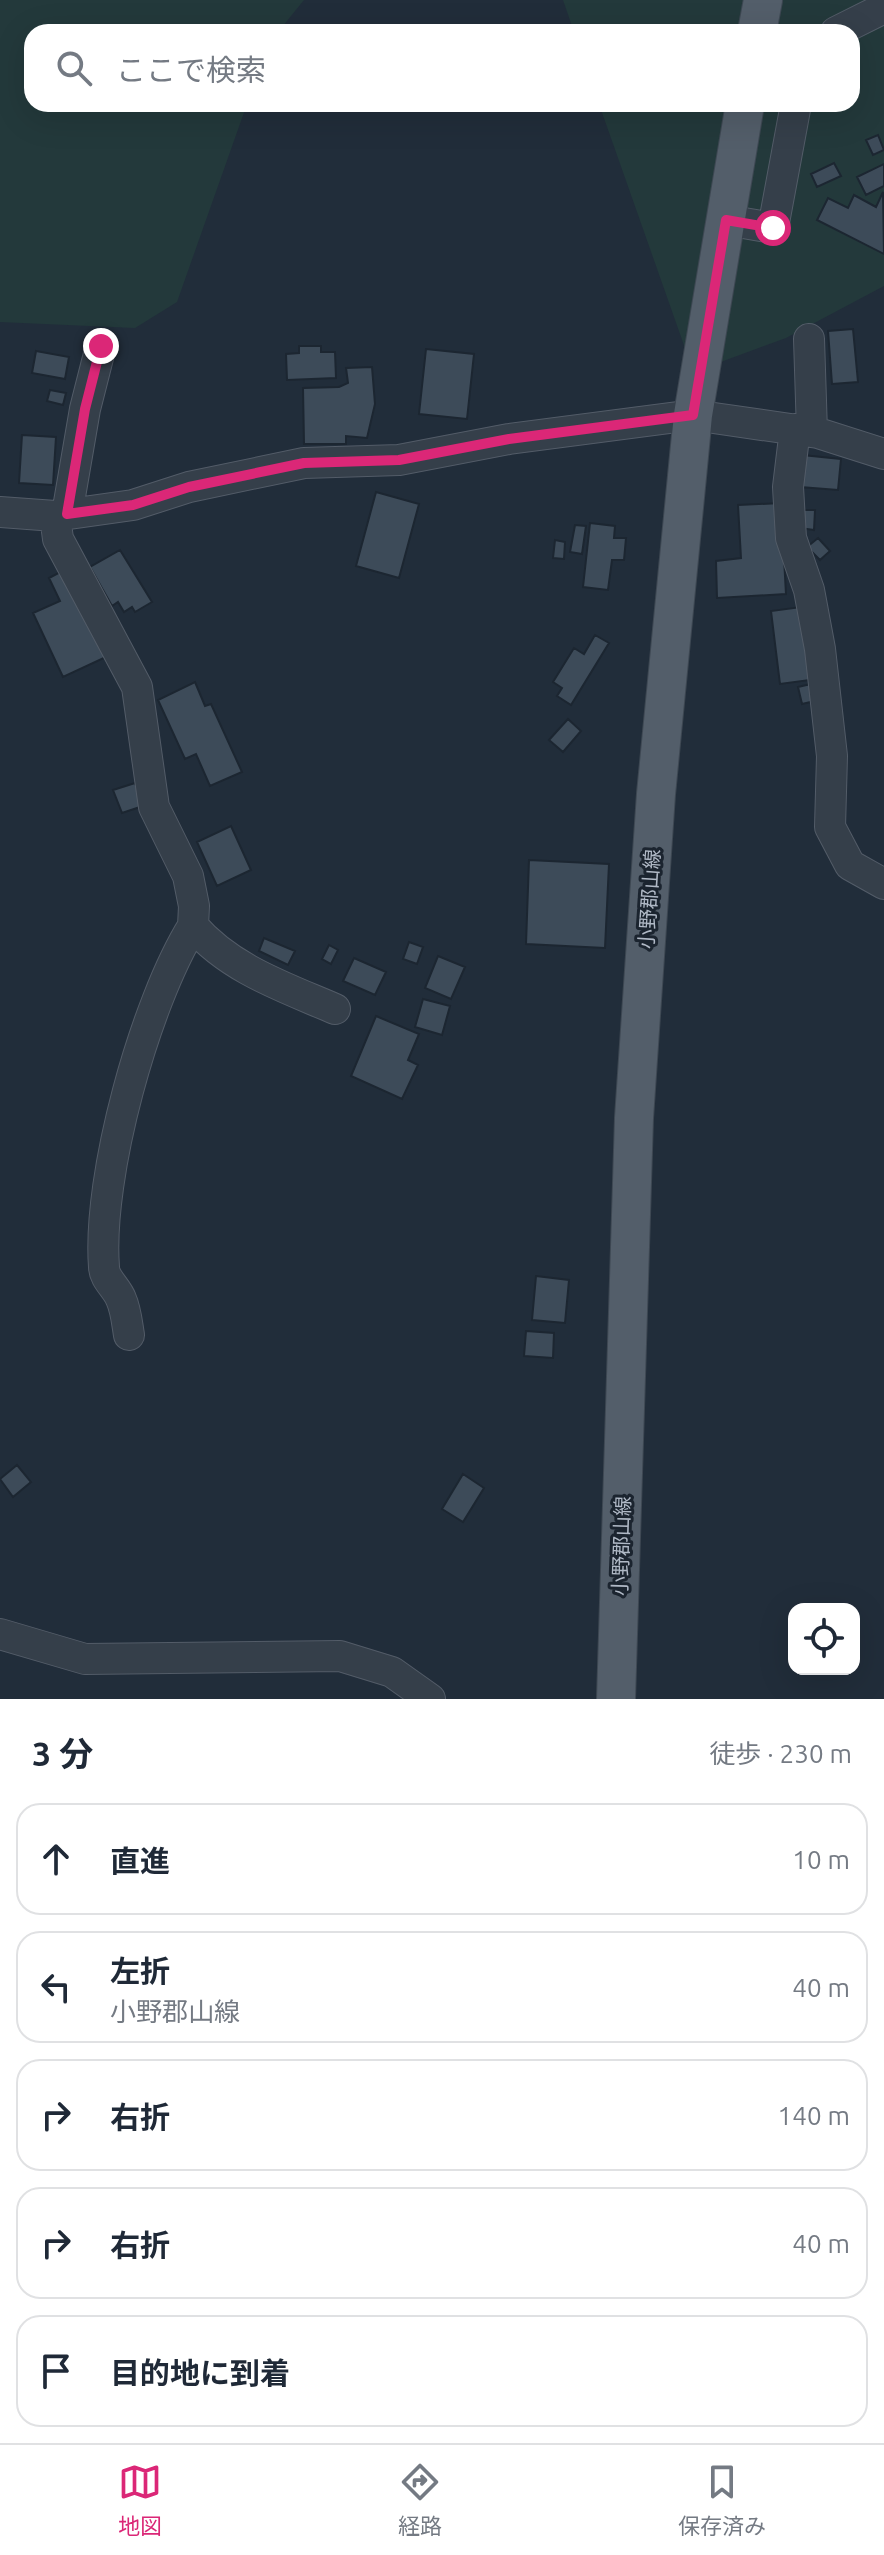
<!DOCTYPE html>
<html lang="ja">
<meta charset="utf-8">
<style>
:root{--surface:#fff;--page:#f6f6f7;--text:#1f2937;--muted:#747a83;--line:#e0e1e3;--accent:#db2777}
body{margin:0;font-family:Ubuntu,"Noto Sans JP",sans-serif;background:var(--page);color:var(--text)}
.controls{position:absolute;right:24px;bottom:24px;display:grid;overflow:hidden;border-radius:16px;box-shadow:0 8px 32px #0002}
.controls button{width:72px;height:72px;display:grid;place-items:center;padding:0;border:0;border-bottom:2px solid var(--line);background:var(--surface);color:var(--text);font:40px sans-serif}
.stop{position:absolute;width:24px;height:24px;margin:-18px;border:6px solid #db2777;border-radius:50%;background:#fff}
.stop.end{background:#db2777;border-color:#fff;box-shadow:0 2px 8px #0008}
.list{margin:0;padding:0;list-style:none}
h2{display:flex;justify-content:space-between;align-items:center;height:104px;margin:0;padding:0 32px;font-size:34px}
h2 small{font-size:26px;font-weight:400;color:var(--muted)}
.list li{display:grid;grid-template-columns:52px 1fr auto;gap:24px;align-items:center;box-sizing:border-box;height:112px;margin:0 16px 16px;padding:0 16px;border:2px solid var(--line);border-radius:24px}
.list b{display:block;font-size:30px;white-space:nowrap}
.list p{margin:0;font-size:26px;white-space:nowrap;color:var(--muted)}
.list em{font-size:26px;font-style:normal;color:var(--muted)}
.icon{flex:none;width:44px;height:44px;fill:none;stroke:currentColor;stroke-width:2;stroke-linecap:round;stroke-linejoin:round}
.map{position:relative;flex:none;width:884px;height:1699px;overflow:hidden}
.search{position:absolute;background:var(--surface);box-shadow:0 8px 32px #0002;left:24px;right:24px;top:24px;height:88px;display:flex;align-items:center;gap:20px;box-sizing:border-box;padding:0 28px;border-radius:24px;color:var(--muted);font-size:30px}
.sheet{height:744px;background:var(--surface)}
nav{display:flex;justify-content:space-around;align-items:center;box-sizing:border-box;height:112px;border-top:2px solid var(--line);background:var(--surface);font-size:22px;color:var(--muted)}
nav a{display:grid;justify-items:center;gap:4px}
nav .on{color:var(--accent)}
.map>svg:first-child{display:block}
</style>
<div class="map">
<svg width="884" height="1699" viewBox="0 0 884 1699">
<rect width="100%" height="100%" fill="#212d3a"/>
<path fill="#23393b" d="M0,0H304L278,32H32V104H247L177,302L135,328L0,322Z
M563,0H884V286L786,338L718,363L686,351L599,104H852V32H574Z"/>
<path fill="#3d4b59" stroke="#1c2631" stroke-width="2" d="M878,135L884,150L873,155L866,140Z
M834,163L841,176L817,187L811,174Z
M884,164V186L866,195L857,177Z
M883,192L884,254L817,220L828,198L848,208L854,195L876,207Z
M853,329L858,382L832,384L828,331Z
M299,346H321V352H335L336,378L287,380L286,354L299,353Z
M426,349L474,354L467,419L419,414Z
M36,351L69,357L65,379L32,373Z
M372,367L375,404L367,438L346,436V444H304L303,388L339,387L348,383L346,368Z
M50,390L66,393L63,405L47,401Z
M22,435L56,437L53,485L19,483Z
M802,455L841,459L838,490L800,487Z
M376,492L419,504L399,578L356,566Z
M781,503L786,594L717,598L716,561L741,558L738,505Z
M801,510H815L814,530L800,528Z
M590,523L615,526L614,538H626L624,560H612L608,590L583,587Z
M575,525L586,526L582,554L570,552Z
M818,538L830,551L820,560L807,547Z
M555,540L565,542L564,559L553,558Z
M120,550L152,602L135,612L132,607L124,612L118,602L112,606L90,567Z
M64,570L106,657L63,677L33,613L60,601L49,578Z
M801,607L810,680L780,684L771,611Z
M595,635L609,643L571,705L557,696L562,688L553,682L574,648L584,654Z
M195,682L205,706L211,704L242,772L210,786L196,754L185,759L158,700Z
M815,683L819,700L802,704L798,687Z
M568,719L581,731L563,752L549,740Z
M135,783L143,806L122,813L113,790Z
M231,826L251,870L217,886L197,842Z
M529,860L609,864L605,948L526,944Z
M264,938L295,951L288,965L259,951Z
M409,942L423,947L417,964L403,959Z
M329,945L338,950L331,964L322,959Z
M438,956L465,967L451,999L425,988Z
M354,958L386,972L375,995L343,981Z
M423,999L450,1006L442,1035L415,1027Z
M376,1016L419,1034L408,1060L418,1065L402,1099L351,1076Z
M536,1276L569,1280L565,1323L532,1320Z
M526,1331L554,1333L553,1358L524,1356Z
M17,1465L31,1482L13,1497L0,1479Z
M463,1474L484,1488L463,1522L442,1509Z"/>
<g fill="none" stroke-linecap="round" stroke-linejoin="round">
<defs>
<path id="minor" d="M836,32L884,8
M726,220L773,228L796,104
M809,339L812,432
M795,429L788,487L791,538L809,590L820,649L832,756L830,827L850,865L884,884
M0,512L55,516L133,505L189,487L304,463L399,460L509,439L693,415L818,433L884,454
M67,514L85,409L101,346
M55,516L58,539L137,687L154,807L188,876L194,906L193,926C230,969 284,987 335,1009
M129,1335C127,1323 126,1310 121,1299C117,1288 104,1279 104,1267C97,1176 145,1003 193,926
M0,1634L85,1659L340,1656L392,1672L430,1699"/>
<path id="major" d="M757,32L763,0
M616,1699L634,1118L656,794L693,415L745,104"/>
</defs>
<use href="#minor" stroke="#535c68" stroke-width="32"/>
<use href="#major" stroke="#3e4853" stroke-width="40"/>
<use href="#minor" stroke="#353f4a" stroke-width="30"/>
<use href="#major" stroke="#535e6a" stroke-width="38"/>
</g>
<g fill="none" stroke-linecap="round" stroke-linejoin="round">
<path stroke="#db2777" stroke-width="10" d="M101,346L85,409L67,514L133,505L189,487L304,463L399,460L509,439L693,415L726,220L773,228"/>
</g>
<g text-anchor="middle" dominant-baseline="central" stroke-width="6" stroke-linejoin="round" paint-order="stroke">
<g font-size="20" fill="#b0b9c6" stroke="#1b242f">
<text transform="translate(649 899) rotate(-86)">小野郡山線</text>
<text transform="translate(621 1546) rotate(-88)">小野郡山線</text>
</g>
</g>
</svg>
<div class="controls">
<button><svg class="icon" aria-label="locate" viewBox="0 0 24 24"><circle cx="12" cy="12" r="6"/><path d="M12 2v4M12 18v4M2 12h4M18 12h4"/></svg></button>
</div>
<div class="stop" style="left:773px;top:228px"></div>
<div class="stop end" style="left:101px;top:346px"></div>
<div class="search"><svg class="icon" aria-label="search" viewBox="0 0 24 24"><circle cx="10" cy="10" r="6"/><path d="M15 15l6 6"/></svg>ここで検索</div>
</div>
<section class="sheet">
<h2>3 分<small>徒歩 · 230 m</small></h2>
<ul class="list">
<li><svg class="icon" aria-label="ahead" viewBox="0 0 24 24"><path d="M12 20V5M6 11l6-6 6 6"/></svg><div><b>直進</b></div><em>10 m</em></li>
<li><svg class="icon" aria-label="left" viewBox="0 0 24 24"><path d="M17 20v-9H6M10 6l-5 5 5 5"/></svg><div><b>左折</b><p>小野郡山線</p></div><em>40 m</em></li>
<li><svg class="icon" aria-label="right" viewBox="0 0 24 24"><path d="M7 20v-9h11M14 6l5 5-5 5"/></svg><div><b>右折</b></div><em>140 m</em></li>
<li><svg class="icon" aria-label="right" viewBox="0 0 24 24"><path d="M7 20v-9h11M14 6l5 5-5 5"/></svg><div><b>右折</b></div><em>40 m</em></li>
<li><svg class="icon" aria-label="arrive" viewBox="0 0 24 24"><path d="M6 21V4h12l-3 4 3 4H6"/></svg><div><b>目的地に到着</b></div></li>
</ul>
</section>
<nav>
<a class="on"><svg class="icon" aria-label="map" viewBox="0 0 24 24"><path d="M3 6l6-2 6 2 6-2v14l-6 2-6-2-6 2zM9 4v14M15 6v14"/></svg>地図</a>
<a><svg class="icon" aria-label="directions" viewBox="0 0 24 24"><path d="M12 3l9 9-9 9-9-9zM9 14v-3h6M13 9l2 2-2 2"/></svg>経路</a>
<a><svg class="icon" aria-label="saved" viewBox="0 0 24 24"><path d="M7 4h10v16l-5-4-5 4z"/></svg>保存済み</a>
</nav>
